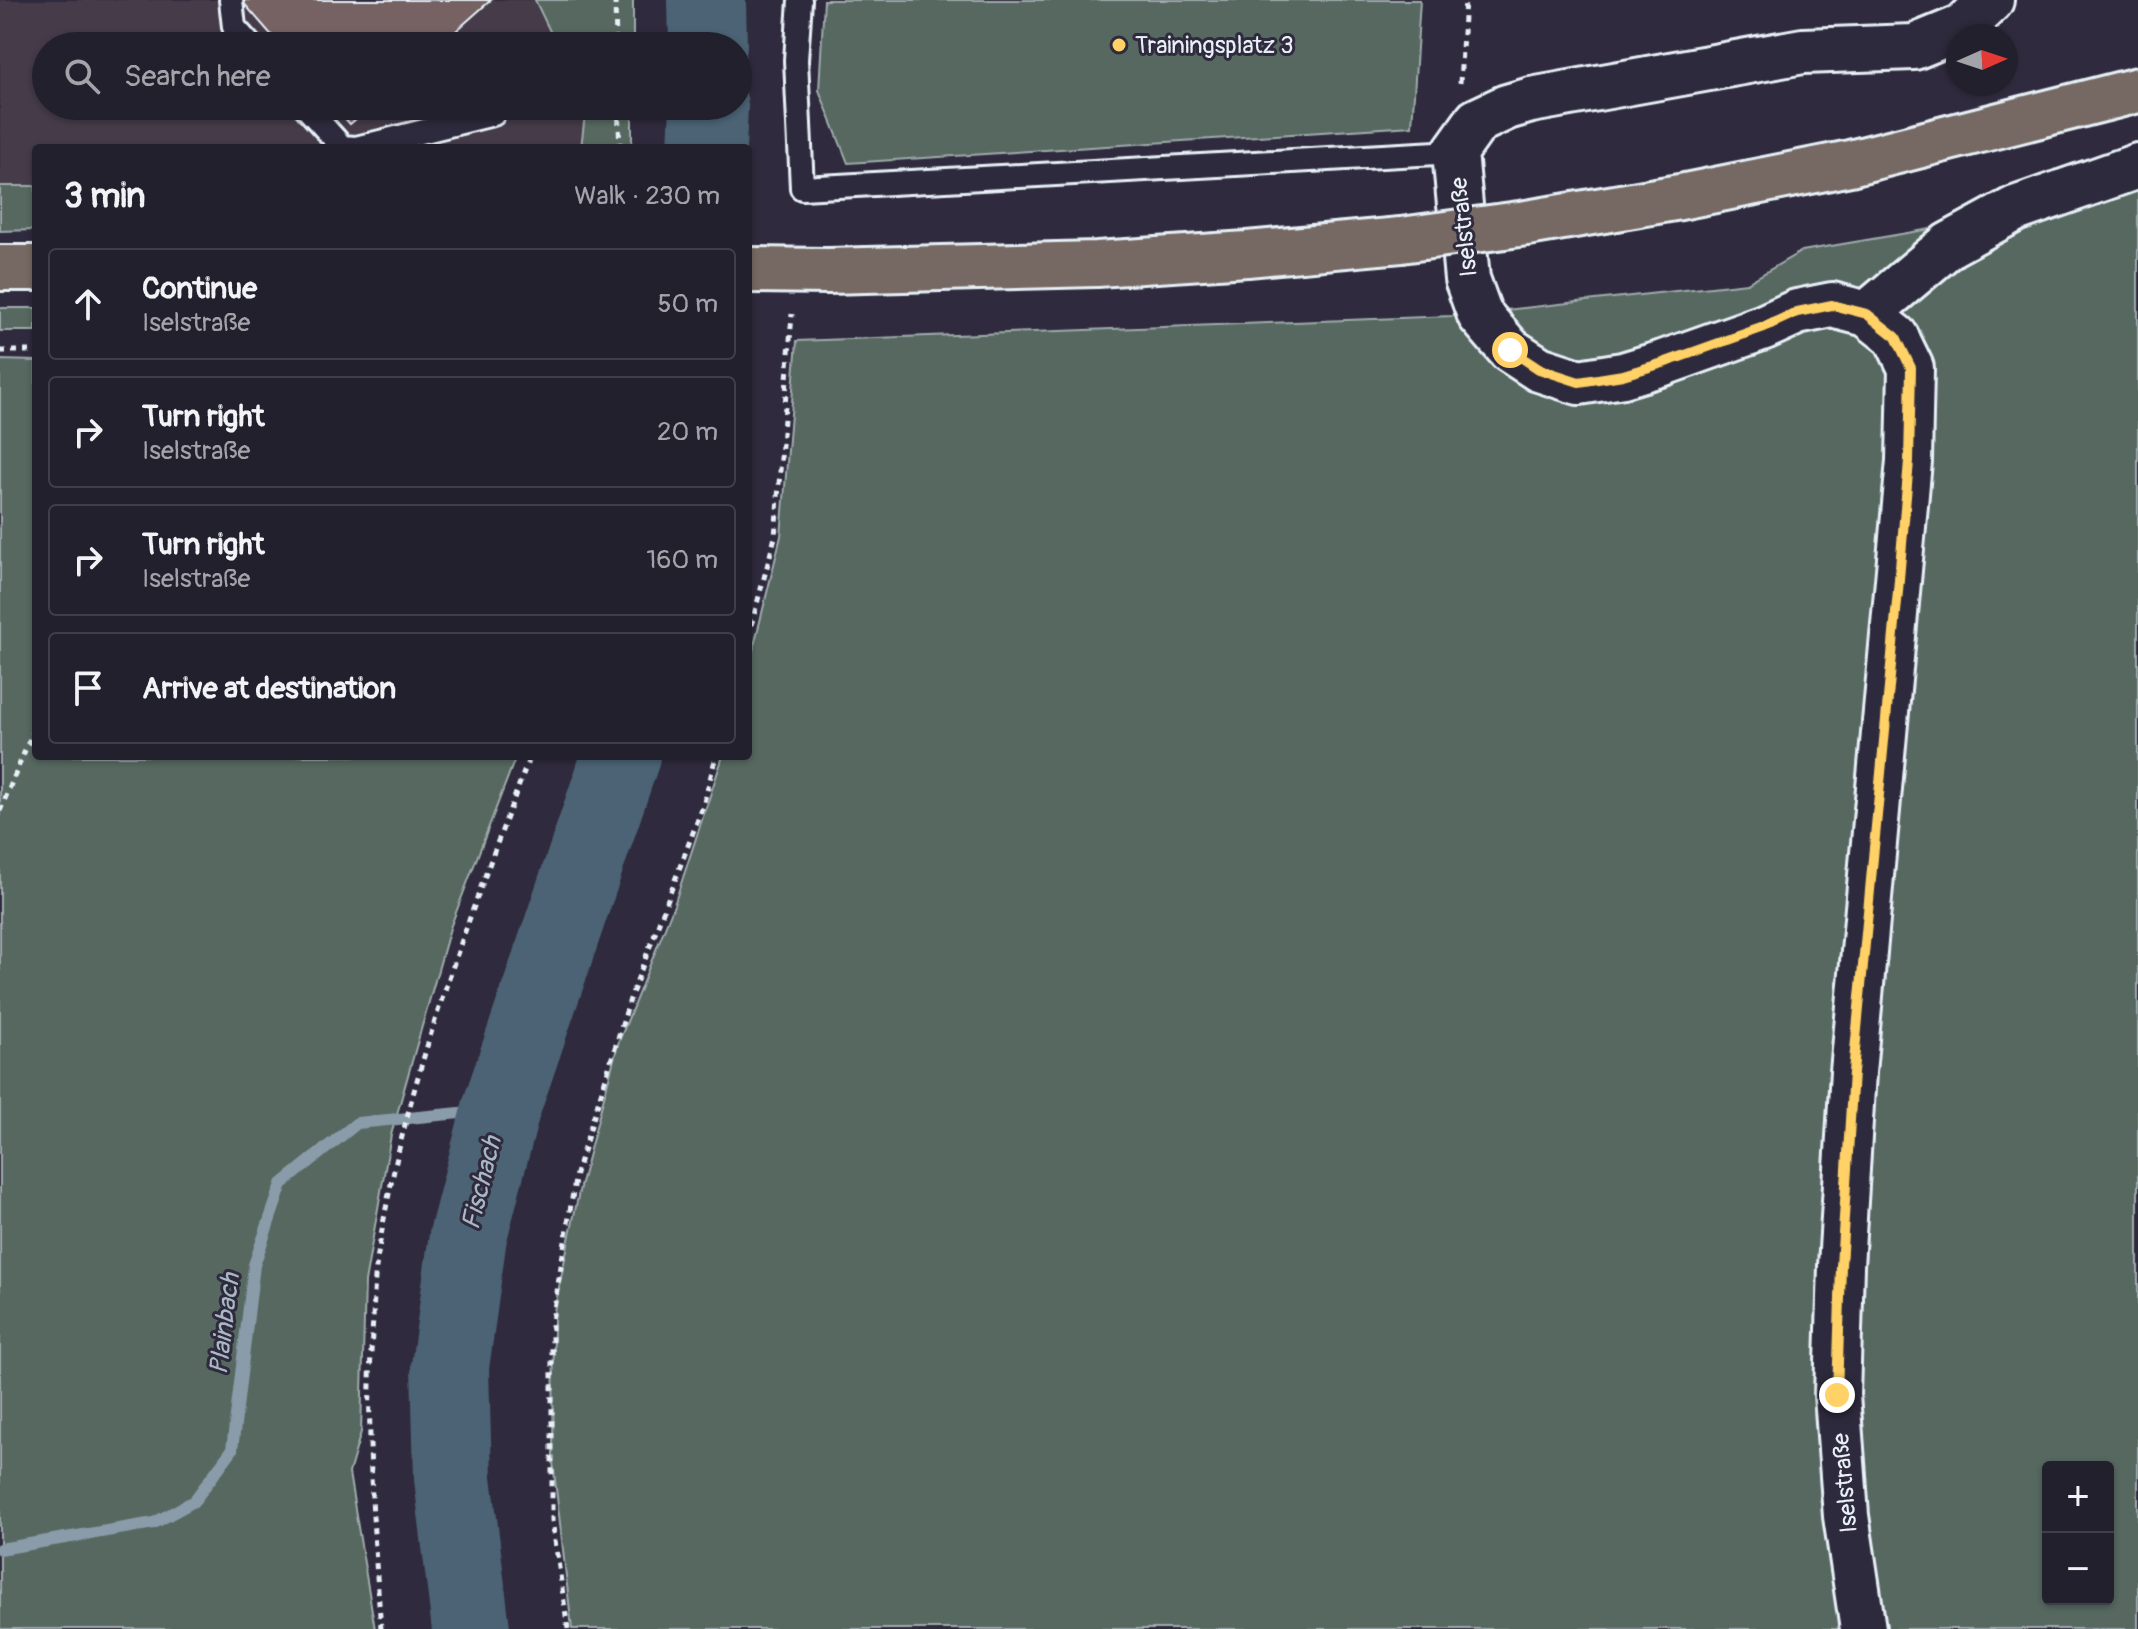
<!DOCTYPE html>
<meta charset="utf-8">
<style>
:root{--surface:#23202e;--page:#2b2836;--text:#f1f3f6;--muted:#a3a3aa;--line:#403e4a}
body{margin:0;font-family:Pangolin,sans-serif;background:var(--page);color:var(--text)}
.controls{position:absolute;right:24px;bottom:24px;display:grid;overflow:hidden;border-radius:8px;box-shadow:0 2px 6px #0004}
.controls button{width:72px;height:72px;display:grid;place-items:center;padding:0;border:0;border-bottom:2px solid var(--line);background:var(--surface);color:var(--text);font:40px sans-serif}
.compass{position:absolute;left:1946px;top:24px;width:72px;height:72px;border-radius:50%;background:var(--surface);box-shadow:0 2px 6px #0004;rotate:87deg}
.stop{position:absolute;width:24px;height:24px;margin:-18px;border:6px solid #ffd166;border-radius:50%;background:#fff}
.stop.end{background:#ffd166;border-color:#fff;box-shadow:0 2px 8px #0008}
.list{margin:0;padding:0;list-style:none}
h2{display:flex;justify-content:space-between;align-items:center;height:104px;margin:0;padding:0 32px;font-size:34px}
h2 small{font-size:26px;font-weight:400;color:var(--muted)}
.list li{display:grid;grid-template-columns:52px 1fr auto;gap:24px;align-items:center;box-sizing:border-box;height:112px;margin:0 16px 16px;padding:0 16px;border:2px solid var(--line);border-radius:8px}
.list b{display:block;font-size:30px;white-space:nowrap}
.list p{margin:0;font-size:26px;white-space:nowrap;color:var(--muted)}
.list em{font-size:26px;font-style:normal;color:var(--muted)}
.icon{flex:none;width:44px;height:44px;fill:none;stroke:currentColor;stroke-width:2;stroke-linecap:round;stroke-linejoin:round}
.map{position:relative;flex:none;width:2138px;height:1629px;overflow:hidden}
.search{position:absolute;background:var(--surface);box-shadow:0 2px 6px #0004;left:32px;top:32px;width:720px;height:88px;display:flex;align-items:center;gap:20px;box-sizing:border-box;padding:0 28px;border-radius:44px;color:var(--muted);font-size:30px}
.panel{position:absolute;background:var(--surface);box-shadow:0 2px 6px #0004;left:32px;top:144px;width:720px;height:616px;border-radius:8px}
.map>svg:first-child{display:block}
</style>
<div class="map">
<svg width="2138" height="1629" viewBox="0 0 2138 1629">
<rect width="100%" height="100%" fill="#2f2a3d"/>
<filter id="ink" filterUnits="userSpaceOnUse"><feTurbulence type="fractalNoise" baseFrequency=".0125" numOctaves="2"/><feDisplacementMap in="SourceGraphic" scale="16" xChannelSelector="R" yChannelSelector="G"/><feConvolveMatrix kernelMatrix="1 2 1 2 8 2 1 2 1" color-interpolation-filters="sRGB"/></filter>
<g filter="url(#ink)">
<path fill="#443b48" d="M0,0H535L557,46H46V106H586L581,148H36V186H0Z"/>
<path fill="#566760" stroke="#9facac" stroke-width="2" fill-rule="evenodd" d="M535,0H633V46H557Z
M824,0H1420L1412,126L848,163L819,90Z
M586,106H632V148H581Z
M2138,178V1629H572L553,1462L554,1311L580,1187L618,1044L674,905L723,756H748V670L781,536L797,341L1452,316L1747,283L1802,251L2036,211ZM2048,1467H2108V1599H2048Z
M0,186H36V230L0,231Z
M0,308H36V331H0Z
M0,360L36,361V756H516L450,928L391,1135L365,1282L361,1432L349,1473L375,1629H0Z"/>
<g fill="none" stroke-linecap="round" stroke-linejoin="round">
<path stroke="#8a9ca9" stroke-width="12" d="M0,1549L154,1523L194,1501L232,1450L254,1265L282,1184L357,1123L501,1109"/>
<path stroke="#4b6375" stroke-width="78" d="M707,0L708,46
M707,148L709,106
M471,1629L453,1478L450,1367L468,1236L501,1109L621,756"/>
</g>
<path fill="#766263" stroke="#e8f1f8" stroke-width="2" d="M241,0H491L439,46H281Z
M334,106H371L350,124Z"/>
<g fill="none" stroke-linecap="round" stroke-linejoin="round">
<defs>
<path id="service" d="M231,0L234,27L251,46
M800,0L796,60L802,188L1455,152
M305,106L342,147L356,148L493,114"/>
<path id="minor" d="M1867,314L1949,245L2015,209L2138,166
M1863,1629L1846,1516L1837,1395L1841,1266L1853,1072L1909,461L1911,368L1896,337L1867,314L1832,305L1797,312L1764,327L1663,363L1623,375L1579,382L1539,369L1510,350L1480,315L1467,279L1455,152L1477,121L1507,107L1531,100L1803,51L1914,47L1963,27L1991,0"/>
<path id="primary" d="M1527,223L1680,197L1850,163L2138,90
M0,268H36
M828,271L1097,264L1247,254L1401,240"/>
</defs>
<use href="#service" stroke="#e8f1f8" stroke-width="28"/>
<use href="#minor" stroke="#e8f1f8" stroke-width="50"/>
<use href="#primary" stroke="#e8f1f8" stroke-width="50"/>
<path stroke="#e8f1f8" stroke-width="5" stroke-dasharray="6 6" stroke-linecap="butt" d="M615,0L616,46
M1460,83L1465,0
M618,106L620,148
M0,351H36
M748,637L775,537L792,314
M0,811L36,724
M381,1629C373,1526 365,1424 373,1320C374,1298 374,1276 378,1254C405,1082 469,918 530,756
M568,1629L552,1520V1321L576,1174L630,999L703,806L716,756"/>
<use href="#service" stroke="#2f2a3d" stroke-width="22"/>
<use href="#minor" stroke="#2f2a3d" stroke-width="44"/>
<use href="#primary" stroke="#766964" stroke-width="44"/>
<defs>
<path id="primary-bridge" d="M1401,240L1527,223
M748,270L828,271"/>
</defs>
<use href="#primary-bridge" stroke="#e8f1f8" stroke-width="50" stroke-linecap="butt"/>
<use href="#primary-bridge" stroke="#766964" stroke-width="44"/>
</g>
</g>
<g fill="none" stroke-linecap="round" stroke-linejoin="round" filter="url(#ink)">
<path stroke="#ffd166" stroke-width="10" d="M1510,350L1539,369L1579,382L1623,375L1663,363L1764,327L1797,312L1832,305L1867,314L1896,337L1911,368L1909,461L1898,591L1853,1072L1841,1266L1837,1395"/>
</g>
<circle fill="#ffd166" stroke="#2f2a3d" stroke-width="3" cx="1119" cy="45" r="8"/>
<g text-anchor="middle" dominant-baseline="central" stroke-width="6" stroke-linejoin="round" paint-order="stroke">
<g font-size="24" fill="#e8f1f8" stroke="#2f2a3d" text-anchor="start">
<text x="1135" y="45">Trainingsplatz 3</text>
</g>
<g font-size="24" fill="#e8f1f8" stroke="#2f2a3d">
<text transform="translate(1464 227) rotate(-96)">Iselstraße</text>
<text transform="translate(1845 1483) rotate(-95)">Iselstraße</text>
</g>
<g font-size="26" font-style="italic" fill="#a9b8c4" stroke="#2f2a3d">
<text transform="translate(482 1183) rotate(-76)">Fischach</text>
<text transform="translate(225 1324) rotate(-83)">Plainbach</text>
</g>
</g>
</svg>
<div class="controls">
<button>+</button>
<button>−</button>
</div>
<svg class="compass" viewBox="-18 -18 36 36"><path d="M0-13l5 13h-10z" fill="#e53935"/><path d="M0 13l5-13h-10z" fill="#a3a3aa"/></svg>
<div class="stop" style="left:1510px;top:350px"></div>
<div class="stop end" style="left:1837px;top:1395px"></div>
<div class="search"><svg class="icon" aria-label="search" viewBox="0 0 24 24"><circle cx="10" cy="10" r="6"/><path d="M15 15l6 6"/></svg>Search here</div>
<section class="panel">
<h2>3 min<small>Walk · 230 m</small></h2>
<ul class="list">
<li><svg class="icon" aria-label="ahead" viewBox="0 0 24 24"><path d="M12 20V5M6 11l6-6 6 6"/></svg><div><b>Continue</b><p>Iselstraße</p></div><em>50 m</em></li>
<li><svg class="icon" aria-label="right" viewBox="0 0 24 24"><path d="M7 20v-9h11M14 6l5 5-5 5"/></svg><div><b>Turn right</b><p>Iselstraße</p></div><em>20 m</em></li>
<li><svg class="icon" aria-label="right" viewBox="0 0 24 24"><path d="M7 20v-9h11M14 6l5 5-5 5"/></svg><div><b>Turn right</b><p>Iselstraße</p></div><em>160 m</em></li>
<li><svg class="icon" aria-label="arrive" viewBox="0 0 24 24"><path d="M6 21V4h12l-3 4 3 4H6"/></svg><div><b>Arrive at destination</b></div></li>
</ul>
</section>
</div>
